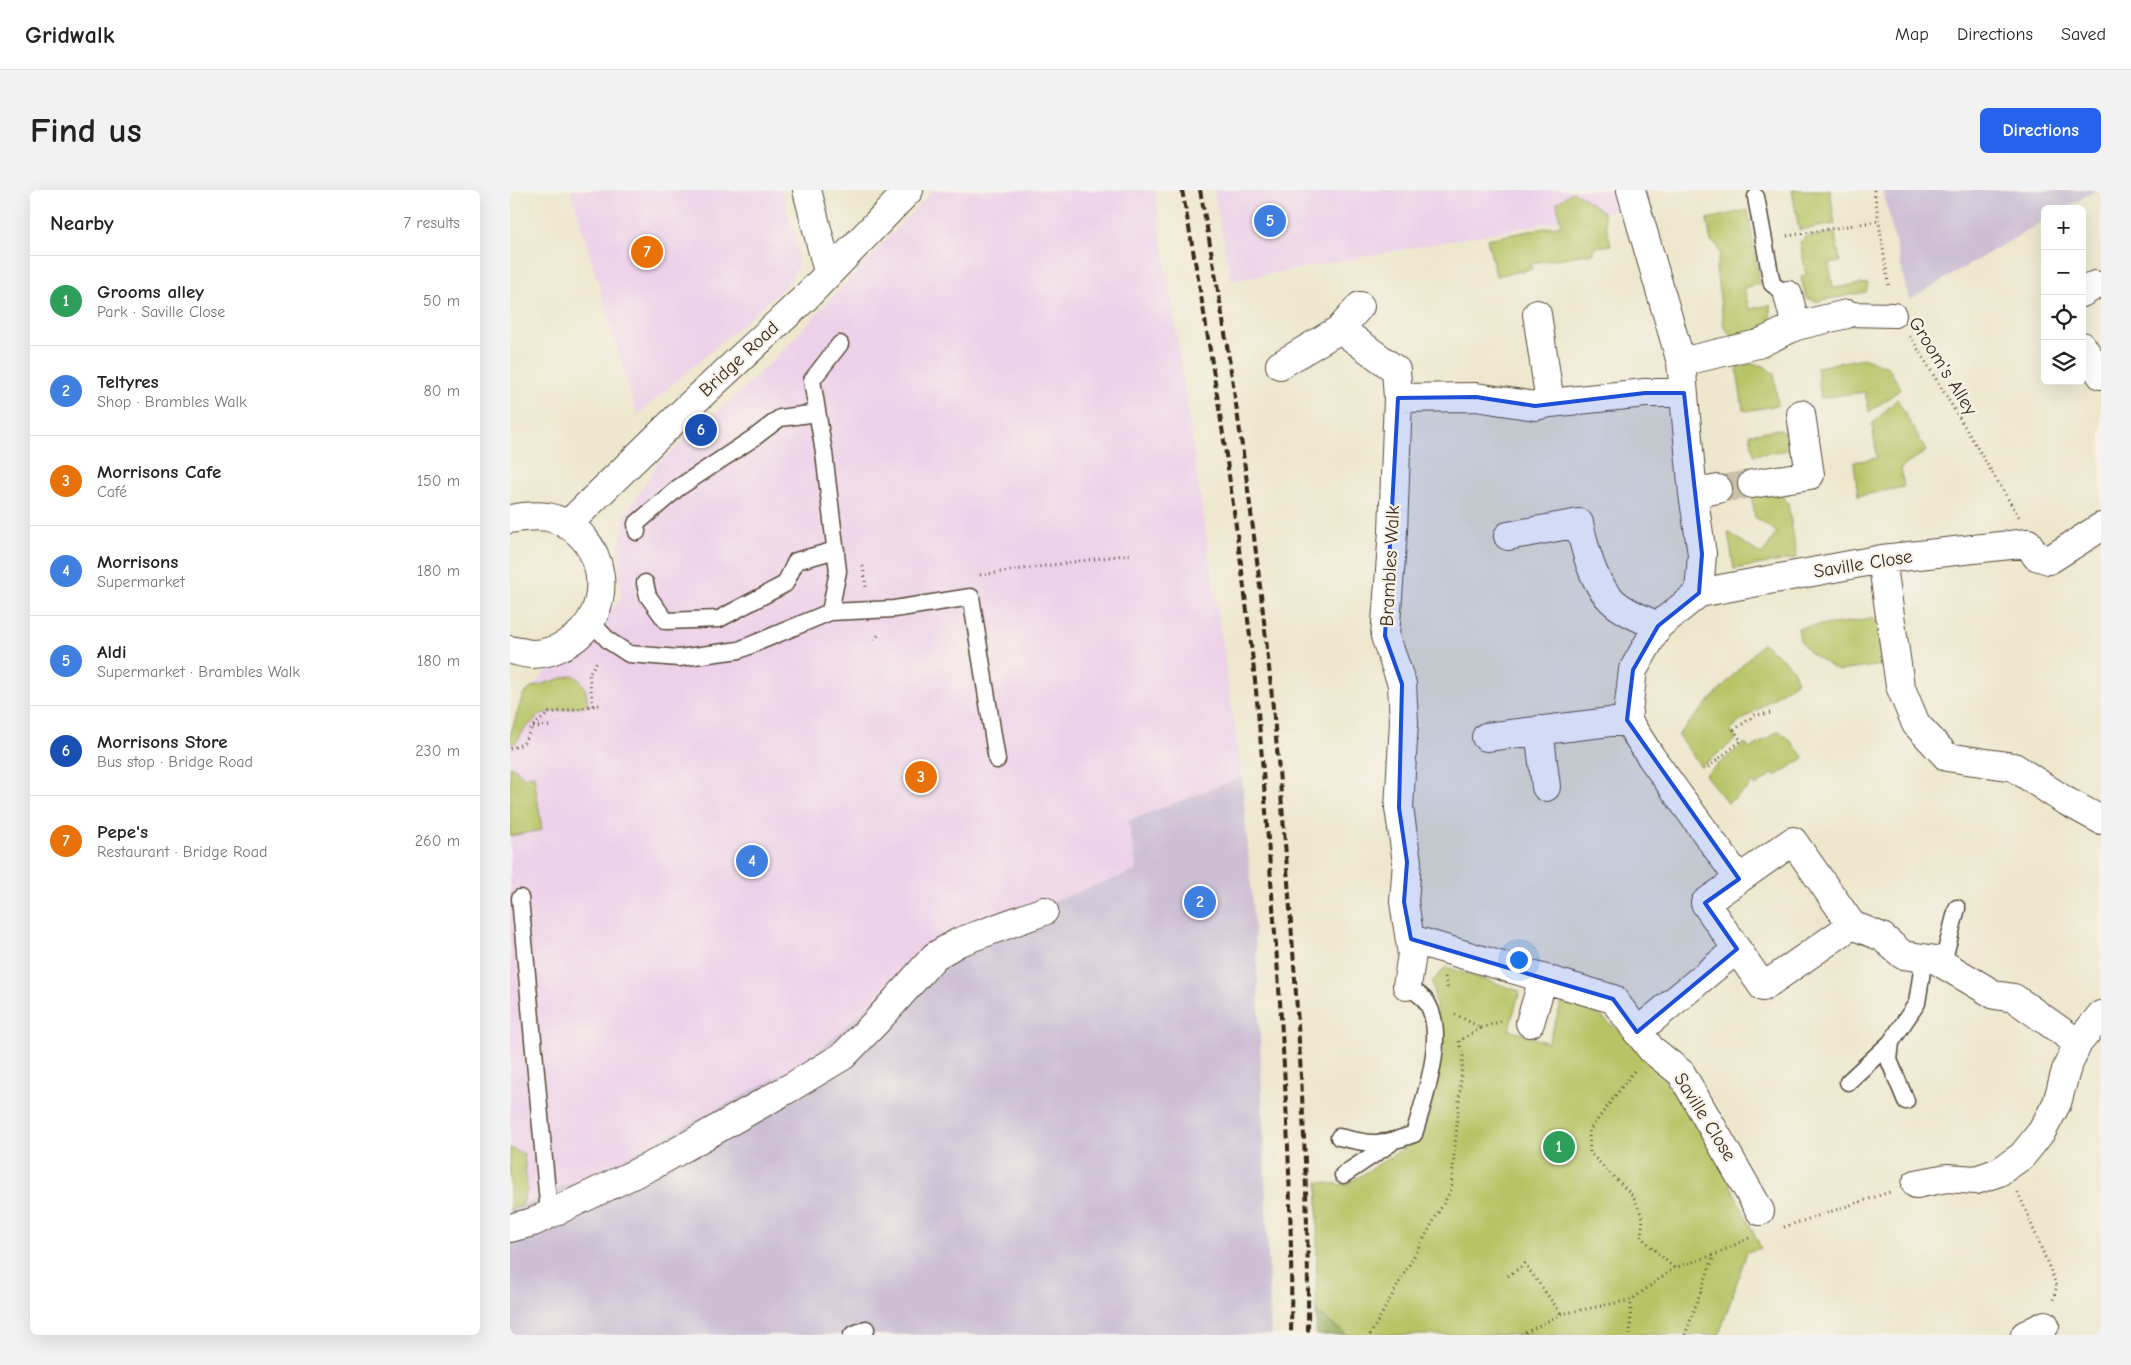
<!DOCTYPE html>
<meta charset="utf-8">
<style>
:root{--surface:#fff;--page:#f2f2f2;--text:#222;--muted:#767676;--line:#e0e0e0;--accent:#2563eb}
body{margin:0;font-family:"Comic Neue",sans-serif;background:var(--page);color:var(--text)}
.controls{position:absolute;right:15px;top:15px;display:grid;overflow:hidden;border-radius:8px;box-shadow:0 5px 20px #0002}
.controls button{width:45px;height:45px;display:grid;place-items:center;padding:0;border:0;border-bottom:1px solid var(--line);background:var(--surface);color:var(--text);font:25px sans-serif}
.you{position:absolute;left:1008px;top:769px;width:18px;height:18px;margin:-12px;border:4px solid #fff;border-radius:50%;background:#1a73e8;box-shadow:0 0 0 8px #1a73e833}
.badge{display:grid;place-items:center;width:32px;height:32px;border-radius:50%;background:var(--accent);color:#fff;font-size:16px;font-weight:700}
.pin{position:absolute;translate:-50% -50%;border:2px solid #fff;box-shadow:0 1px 5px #0006}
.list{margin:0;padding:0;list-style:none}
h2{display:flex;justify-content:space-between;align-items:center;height:65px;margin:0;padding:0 20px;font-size:21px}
h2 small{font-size:16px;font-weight:400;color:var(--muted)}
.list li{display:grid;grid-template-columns:32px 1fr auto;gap:15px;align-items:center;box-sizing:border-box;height:90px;padding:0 20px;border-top:1px solid var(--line)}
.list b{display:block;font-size:19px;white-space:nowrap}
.list p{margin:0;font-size:16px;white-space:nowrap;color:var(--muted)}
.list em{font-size:16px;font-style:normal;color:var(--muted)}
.icon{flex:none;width:28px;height:28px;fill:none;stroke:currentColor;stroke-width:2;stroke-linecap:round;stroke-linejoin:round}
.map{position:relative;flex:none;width:1591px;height:1145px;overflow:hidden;border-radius:8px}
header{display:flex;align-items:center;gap:30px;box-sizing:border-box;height:70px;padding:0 25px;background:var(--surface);border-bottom:1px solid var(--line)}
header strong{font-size:24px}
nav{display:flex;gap:28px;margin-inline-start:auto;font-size:18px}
.intro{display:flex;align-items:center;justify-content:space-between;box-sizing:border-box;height:120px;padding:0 30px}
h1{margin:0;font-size:35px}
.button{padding:12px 22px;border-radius:8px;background:var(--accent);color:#fff;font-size:18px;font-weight:700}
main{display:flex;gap:30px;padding:0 30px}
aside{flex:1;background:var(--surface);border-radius:8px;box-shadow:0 5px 20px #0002}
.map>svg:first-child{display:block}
</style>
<header>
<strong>Gridwalk</strong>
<nav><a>Map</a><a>Directions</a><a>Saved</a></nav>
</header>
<div class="intro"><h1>Find us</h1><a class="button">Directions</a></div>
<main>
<aside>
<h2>Nearby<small>7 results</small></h2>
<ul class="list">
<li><span class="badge" style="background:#2e9e5b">1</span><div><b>Grooms alley</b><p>Park · Saville Close</p></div><em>50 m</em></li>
<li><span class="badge" style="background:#3f7fe0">2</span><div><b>Teltyres</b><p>Shop · Brambles Walk</p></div><em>80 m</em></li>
<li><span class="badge" style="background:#e8710a">3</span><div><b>Morrisons Cafe</b><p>Café</p></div><em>150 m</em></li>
<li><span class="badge" style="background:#3f7fe0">4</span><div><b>Morrisons</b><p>Supermarket</p></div><em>180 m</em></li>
<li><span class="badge" style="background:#3f7fe0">5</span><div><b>Aldi</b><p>Supermarket · Brambles Walk</p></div><em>180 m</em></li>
<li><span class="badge" style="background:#1a4fb4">6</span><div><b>Morrisons Store</b><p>Bus stop · Bridge Road</p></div><em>230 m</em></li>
<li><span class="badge" style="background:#e8710a">7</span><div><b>Pepe's</b><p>Restaurant · Bridge Road</p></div><em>260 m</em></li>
</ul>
</aside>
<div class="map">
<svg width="1591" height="1145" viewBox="0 0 1591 1145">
<rect width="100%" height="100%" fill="#f7f3e8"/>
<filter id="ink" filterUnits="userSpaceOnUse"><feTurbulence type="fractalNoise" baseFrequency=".02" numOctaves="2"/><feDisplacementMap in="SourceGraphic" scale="10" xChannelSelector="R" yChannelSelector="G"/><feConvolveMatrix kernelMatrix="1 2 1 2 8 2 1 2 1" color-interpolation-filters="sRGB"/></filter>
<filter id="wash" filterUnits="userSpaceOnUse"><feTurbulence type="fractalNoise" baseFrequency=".0096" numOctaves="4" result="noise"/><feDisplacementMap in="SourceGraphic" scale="20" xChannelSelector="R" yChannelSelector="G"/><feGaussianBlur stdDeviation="1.12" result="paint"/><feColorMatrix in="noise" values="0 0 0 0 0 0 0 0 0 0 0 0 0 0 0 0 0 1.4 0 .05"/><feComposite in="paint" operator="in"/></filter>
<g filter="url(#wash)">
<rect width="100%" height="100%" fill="#ede7cd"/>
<path fill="#edd1e9" d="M61,0H272L287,59L288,76L276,96L127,225Z
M423,0H645L732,587L618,631L627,680L473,737L425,748L364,811L298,870L104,974L0,1020V545L13,505L111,409L108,368L115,325L148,273L228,204L277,156Z
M704,0H1137L1140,14L721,91Z"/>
<path fill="#ccbfd4" d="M1373,0H1586L1554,19H1535V30L1399,110Z
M732,587L747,771L761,1145H0V1020L104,974L298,870L364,811L425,748L473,737L627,680L618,631Z"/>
<path fill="#b7c466" stroke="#797742" d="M1282,0H1320L1325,34L1289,40Z
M1062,2L1070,5L1093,22L1101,55L1084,57V63L1021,73L1022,79L986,86L977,49L1051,35L1047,13Z
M1238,20L1250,94L1234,98L1239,119L1260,115L1261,130L1259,138L1224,147L1214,138L1206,78L1210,66L1207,54L1201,52L1197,29Z
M1325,43L1330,72L1319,74L1323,98L1358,93L1356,102L1307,111L1296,108L1291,87L1296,85L1290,52L1295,47Z
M1353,168L1378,177L1391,199L1359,222L1355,202L1311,208L1307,177Z
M1242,174L1254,176L1264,184L1268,215L1237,221L1233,219L1227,181L1228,177Z
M1387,209L1416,261L1391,278L1394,297L1348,306L1344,272L1367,268L1362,234Z
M1268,239L1284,249L1285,259L1244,265L1240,244Z
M1265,300L1272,303L1278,314L1287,368L1224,379L1218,342L1252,365L1267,342L1245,327L1241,304Z
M1366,428L1373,475L1328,481L1299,462L1290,450L1288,438C1314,434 1340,433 1366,428Z
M1253,453C1264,464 1288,475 1286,492L1228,533L1220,540L1226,549L1191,577L1168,545Z
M63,485C76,493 76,501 78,515L31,524L14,540L6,553L0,554V545L13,505L22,497Z
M1269,541L1279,549L1294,568L1265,586L1262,584L1246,596L1242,592L1237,599L1218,613L1195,585L1235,553L1240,559Z
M0,576L6,579L13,587L24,585L32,640L0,646Z
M936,777L1010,801L999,839L1038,853L1052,812L1089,825L1118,848L1156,886L1208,969L1251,1058L1237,1062L1209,1145H837L806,1122L808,992L836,995L913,946L933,861L922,792Z
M0,958L14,964L17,999L12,1015L0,1020Z"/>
<path fill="#91aa5b" stroke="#666a3c" d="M806,1122L837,1145H806Z"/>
</g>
<g filter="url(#ink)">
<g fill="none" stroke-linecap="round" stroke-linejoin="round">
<path stroke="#c9c1aa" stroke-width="28" stroke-dasharray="28 14" stroke-linecap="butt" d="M1208,299L1242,294"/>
<defs>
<path id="service" d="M1246,7L1262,94L1278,105
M127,342L126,334L168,298L245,247L270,228L307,223
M135,393L138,406L156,431L209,429L275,394L286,371L326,360
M320,422L328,381L314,263L302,190L330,154
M81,432L99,451L119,464L169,468L229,460L320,422L384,419L461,407L487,570
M10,708L39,1024
M1430,772L1436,761L1447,718
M1381,852L1379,870L1396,911
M1338,892L1381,852L1407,813L1414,768
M829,947C862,955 871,956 904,944C914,910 939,842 915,810C911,805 903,800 897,796
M833,985L881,953
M342,1145L356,1139"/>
<path id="pedestrian" d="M1337,124L1384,125"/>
<path id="minor" d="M297,0L318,82
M1121,0L1171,172L1183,304L1192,364L1189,403L1148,436L1123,480L1117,530L1141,567L1229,689
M1572,103L1585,95
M1278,105L1286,136
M1027,124L1040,213
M830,139L850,116
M1572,156L1591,185
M1171,172L1248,154L1286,136L1337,124
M770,175L830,139L886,180L888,208
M1242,294L1300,285L1291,224
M1183,304L1208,299
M998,346L1069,333C1076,363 1084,402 1113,419C1124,426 1137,431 1148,436
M1372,369L1390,496L1406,534L1437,567L1504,577L1554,610L1591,630
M1189,403L1372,369L1518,353L1526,366L1539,370L1591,337
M1029,540L1036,597
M976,547L1117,530
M1283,651L1342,735L1253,797L1195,713Z
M1342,735L1372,747L1393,765L1426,770L1485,805L1504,808L1568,853
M901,749L1103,809L1141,859L1171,883L1250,1021
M897,796L902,764L894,712L897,672L889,618L894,532L892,494L875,446L883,341L888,208L966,207L1025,216L1040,213L1135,203H1174
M1020,833L1033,789
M1127,842L1227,759
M1406,994L1437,988L1466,990L1489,982L1512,966L1532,941L1547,913L1556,880L1568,853L1591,825
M0,1038L23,1032L145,974L283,896L333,866L367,831L425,766L449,752L534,721
M1515,1145L1535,1135"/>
<path id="tertiary" d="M0,329C13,327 25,325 38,327C99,341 109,425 56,454C46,460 34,464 23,464C16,464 7,461 0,460
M57,335L176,219L295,108L399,0"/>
</defs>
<use href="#service" stroke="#564638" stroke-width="19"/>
<use href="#pedestrian" stroke="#564638" stroke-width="26"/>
<use href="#minor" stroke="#564638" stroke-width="30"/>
<use href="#tertiary" stroke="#564638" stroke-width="30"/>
<path stroke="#564638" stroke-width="3" stroke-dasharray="1 4" stroke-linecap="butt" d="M1364,0L1379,98
M1277,46L1368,31
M1400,146L1509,327
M353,376L356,397
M470,385L621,364
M364,450L370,443
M83,516L79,484L87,471
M23,537L41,536
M0,559L13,554L22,537L39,523L90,515
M1198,577L1231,551L1224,540L1245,525L1262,523
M935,787L938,801
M945,824L971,838L949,851
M971,838L992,831
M1124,881L1079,941L1080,963L1123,1006L1133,1028L1131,1047L1164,1078
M1508,1002L1547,1096L1543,1110
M1274,1037L1380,1002
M998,1086L1015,1074L1051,1124
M860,1145L941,1000L953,866L949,851
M1011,1145L1051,1124L1121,1110L1164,1078L1204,1065L1239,1048
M1120,1145L1121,1110
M1175,1145L1204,1065"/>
<use href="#service" stroke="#fff" stroke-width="16"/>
<use href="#pedestrian" stroke="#fff" stroke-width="24"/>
<use href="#minor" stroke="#fff" stroke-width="28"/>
<use href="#tertiary" stroke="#fff" stroke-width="28"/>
<path stroke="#3b2a1e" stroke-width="4" stroke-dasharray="8 4" stroke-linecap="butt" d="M672,0C700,148 722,297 740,446C751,536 756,627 763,717C774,858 783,1004 781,1145
M690,0C734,233 762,469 779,706C790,852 799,999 798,1145"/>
</g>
</g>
<path fill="#1d4ed8" fill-opacity="0.2" stroke="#1d4ed8" stroke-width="4" stroke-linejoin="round" d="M1135,203H1174L1192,364L1189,403L1148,436L1123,480L1117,530L1229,689L1195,713L1227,759L1127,842L1103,809L901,749L894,712L897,672L889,618L892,494L875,446L888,208L966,207L1025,216Z"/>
<g text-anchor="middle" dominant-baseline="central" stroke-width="4.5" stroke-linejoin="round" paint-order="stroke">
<g font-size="19" fill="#3b2a1e" stroke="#f7f3e8">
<text transform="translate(229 169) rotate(-43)">Bridge Road</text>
<text transform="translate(1433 176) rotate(58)">Groom's Alley</text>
<text transform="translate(1353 374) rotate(-9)">Saville Close</text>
<text transform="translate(880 376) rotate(-87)">Brambles Walk</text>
<text transform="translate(1195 927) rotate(58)">Saville Close</text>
</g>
</g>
</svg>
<div class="controls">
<button>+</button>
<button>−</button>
<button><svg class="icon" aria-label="locate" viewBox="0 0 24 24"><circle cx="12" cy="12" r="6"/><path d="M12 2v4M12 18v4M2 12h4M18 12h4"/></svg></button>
<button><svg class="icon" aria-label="layers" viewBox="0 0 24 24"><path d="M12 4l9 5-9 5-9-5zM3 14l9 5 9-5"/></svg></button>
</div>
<div class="you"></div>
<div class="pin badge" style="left:1049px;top:957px;background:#2e9e5b">1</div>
<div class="pin badge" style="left:690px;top:712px;background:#3f7fe0">2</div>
<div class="pin badge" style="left:411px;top:587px;background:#e8710a">3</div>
<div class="pin badge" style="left:242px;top:671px;background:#3f7fe0">4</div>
<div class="pin badge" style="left:760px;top:31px;background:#3f7fe0">5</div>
<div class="pin badge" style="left:191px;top:240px;background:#1a4fb4">6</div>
<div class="pin badge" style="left:137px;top:62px;background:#e8710a">7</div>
</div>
</main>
